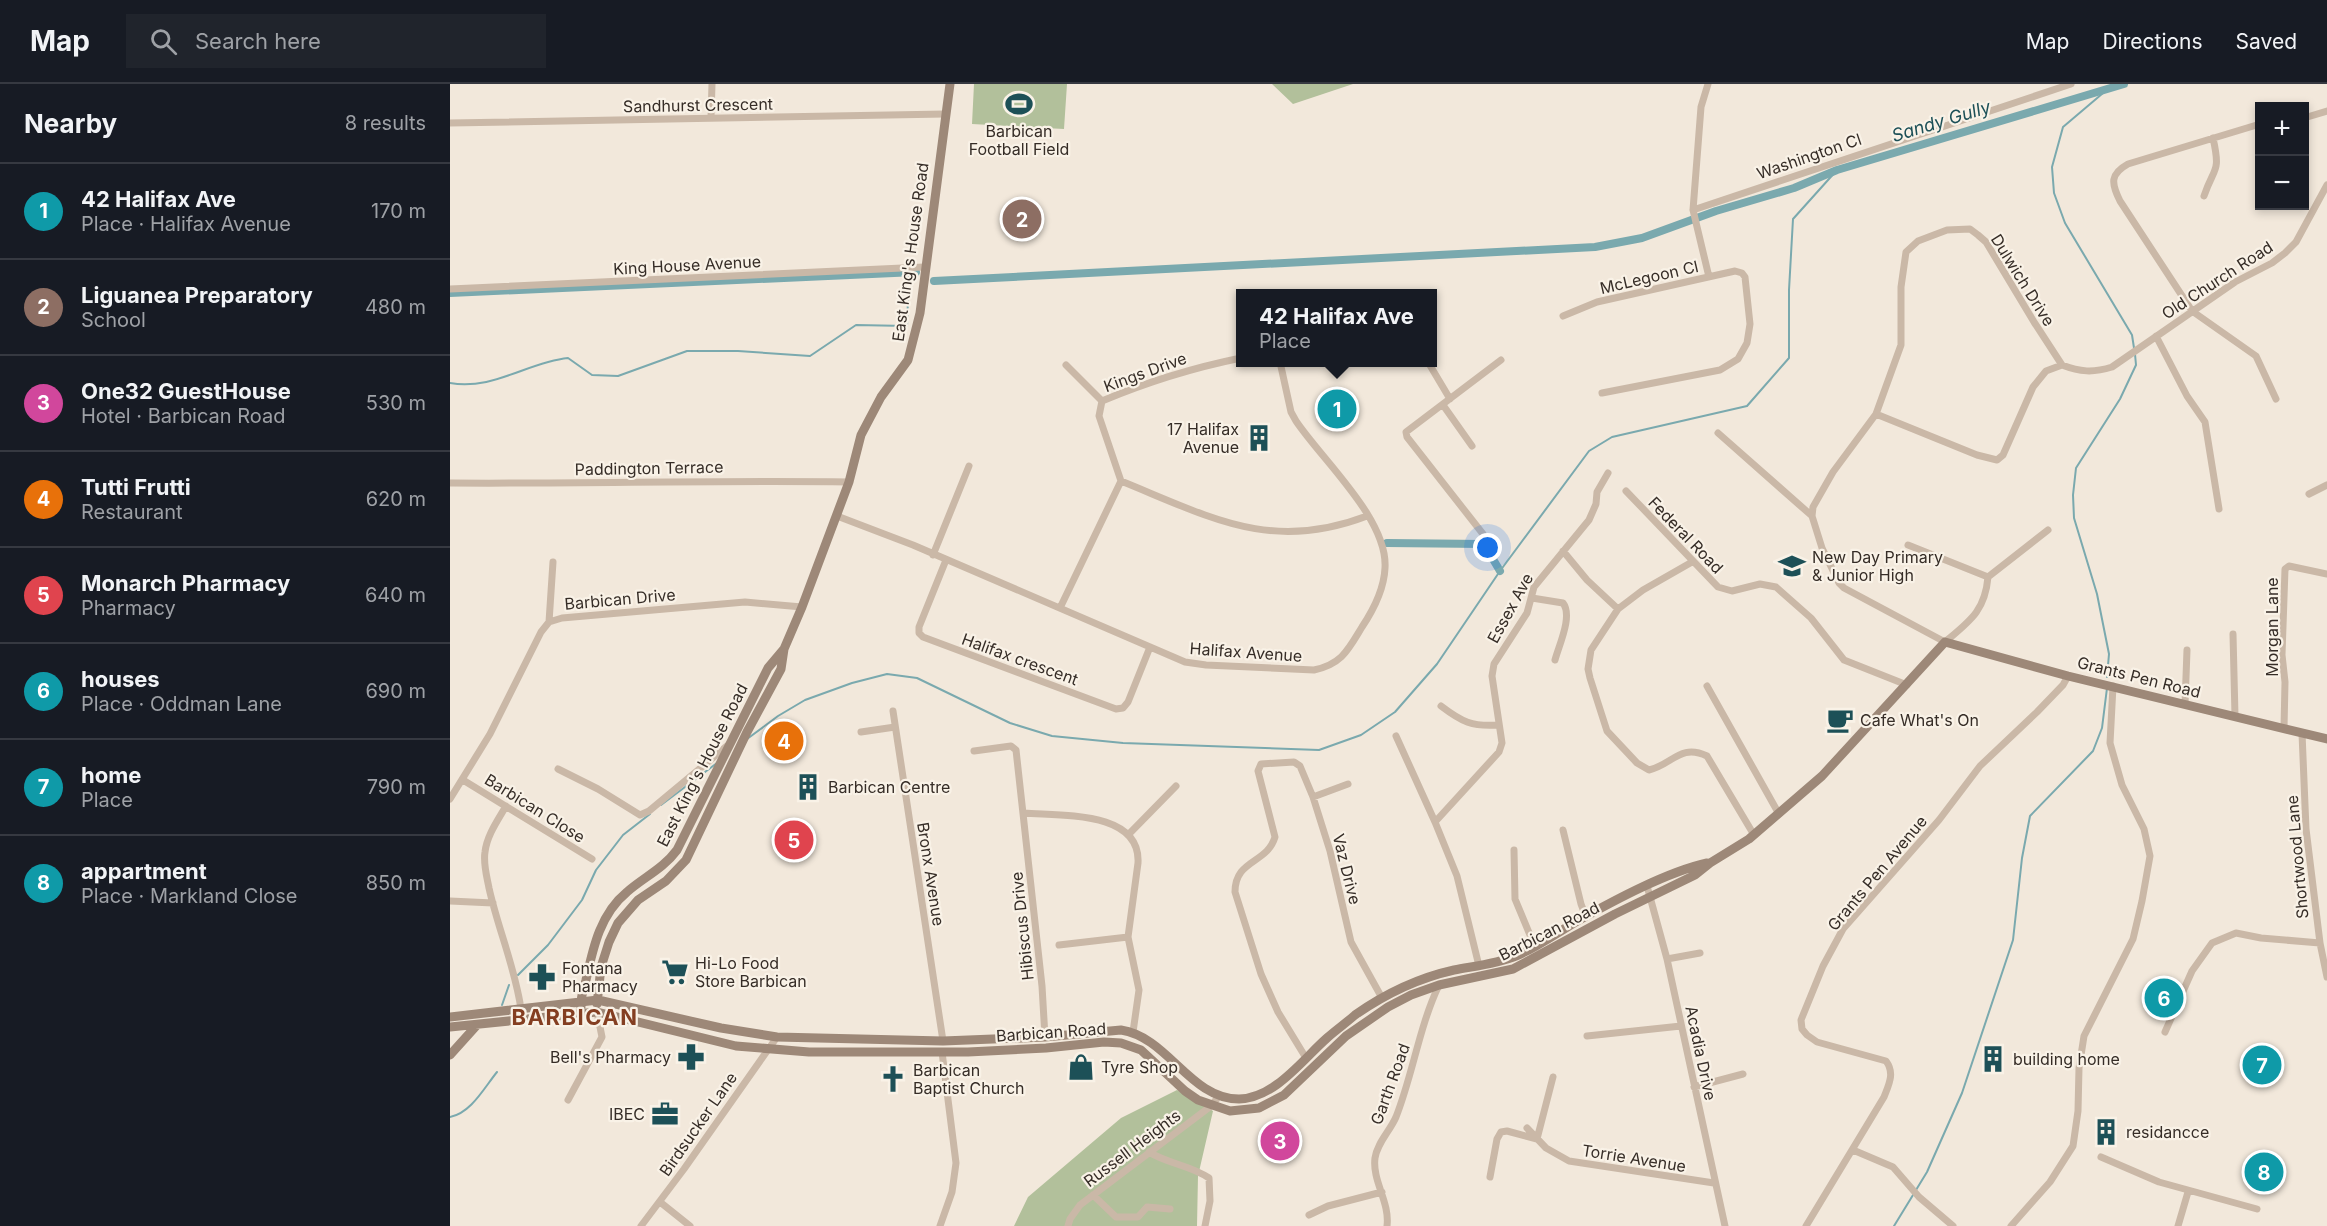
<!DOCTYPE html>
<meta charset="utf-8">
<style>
:root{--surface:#171b24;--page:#20242c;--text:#f1f3f6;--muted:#9ea1a6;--line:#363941;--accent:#92aaae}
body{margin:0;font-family:Inter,sans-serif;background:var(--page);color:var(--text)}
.controls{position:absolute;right:18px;top:18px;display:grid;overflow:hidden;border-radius:0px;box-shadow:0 3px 9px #0003}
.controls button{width:54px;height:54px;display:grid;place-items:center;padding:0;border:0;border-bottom:2px solid var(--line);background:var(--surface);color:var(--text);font:30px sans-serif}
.you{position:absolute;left:1038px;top:464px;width:21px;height:21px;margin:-15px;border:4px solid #fff;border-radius:50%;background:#1a73e8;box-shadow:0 0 0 9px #1a73e833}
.badge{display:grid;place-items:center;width:39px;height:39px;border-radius:50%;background:var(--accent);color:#fff;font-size:20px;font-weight:700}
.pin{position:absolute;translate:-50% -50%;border:3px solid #fff;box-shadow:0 2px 6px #0006}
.popup{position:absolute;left:786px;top:205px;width:201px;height:78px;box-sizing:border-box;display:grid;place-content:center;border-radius:0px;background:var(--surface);filter:drop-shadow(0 2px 4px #0005);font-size:20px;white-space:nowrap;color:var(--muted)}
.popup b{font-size:22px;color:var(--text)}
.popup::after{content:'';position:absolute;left:50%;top:100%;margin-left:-12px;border:12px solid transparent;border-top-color:var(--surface)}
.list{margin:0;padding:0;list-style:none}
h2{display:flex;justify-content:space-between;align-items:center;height:78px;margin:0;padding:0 24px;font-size:26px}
h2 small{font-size:20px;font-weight:400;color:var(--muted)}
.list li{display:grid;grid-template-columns:39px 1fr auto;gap:18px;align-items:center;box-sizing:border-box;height:96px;padding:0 24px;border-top:2px solid var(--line)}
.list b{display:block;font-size:22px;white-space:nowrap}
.list p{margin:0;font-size:20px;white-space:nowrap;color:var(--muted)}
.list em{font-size:20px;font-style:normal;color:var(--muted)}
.icon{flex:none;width:33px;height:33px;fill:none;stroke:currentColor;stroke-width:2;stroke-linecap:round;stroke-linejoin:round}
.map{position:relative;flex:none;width:1877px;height:1142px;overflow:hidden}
header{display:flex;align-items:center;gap:36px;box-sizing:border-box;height:84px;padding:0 30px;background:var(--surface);border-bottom:2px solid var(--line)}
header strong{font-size:28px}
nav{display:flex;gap:33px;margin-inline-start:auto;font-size:21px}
.search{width:420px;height:54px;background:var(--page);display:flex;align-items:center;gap:15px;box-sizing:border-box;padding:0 21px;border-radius:0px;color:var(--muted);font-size:22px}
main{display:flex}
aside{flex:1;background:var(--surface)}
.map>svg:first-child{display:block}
</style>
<header>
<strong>Map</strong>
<div class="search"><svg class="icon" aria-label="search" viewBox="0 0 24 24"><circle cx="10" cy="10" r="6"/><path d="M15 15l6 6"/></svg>Search here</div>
<nav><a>Map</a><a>Directions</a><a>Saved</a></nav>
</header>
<main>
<aside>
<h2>Nearby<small>8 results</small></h2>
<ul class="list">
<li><span class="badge" style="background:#0f9aa8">1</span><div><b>42 Halifax Ave</b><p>Place · Halifax Avenue</p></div><em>170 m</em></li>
<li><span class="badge" style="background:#8d6e63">2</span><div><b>Liguanea Preparatory</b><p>School</p></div><em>480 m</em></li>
<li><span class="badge" style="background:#d1479c">3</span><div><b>One32 GuestHouse</b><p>Hotel · Barbican Road</p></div><em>530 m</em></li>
<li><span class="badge" style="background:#e8710a">4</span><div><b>Tutti Frutti</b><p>Restaurant</p></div><em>620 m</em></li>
<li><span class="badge" style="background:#e0444e">5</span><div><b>Monarch Pharmacy</b><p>Pharmacy</p></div><em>640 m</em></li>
<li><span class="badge" style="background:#0f9aa8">6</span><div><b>houses</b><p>Place · Oddman Lane</p></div><em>690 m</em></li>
<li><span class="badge" style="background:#0f9aa8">7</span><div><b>home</b><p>Place</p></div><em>790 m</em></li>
<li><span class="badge" style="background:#0f9aa8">8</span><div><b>appartment</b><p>Place · Markland Close</p></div><em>850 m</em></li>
</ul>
</aside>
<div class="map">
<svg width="1877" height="1142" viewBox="0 0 1877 1142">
<rect width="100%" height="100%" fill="#f2e8db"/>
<path fill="#b2c09b" d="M524,0H617L614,45L522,40Z
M822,0H903L843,20Z
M727,1006L763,1027L748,1092L747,1142H564L578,1113L671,1034Z"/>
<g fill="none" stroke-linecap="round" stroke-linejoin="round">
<path stroke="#7aa9ae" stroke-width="2" d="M1659,4L1613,43L1602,83L1604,109L1615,139L1682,251L1684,264
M0,299C42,307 78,278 118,274L142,291L168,292L237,267H288L360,272L406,241L457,242L459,188
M1657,593L1659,570L1647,510L1624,434L1623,411L1626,384L1670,315L1686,281L1685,270
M297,655L328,632L355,616L402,599L437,590L467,594L560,639L602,652L673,659L869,666L911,651L945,628L987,580L1050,487L1139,367L1162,353L1297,322L1339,274V206L1343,135L1387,86
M211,721L267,679
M68,891L98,861L132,816L146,786L173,751L200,730
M52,921L59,901
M0,1033C21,1029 34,1004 47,988
M1466,1106L1477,1088L1512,1009L1563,856L1572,774L1580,732L1643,667L1652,644L1657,604
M1444,1142L1463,1111"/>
<path stroke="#7aa9ae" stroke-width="8" d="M484,197L1145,163L1192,154L1266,127L1344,104L1387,86L1674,0
M0,209L466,188
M937,459L1034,460L1050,487"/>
<path stroke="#cab8a7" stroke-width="7" d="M1258,0L1251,23L1243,126L1259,193
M261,34L262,0
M1854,34L1877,27
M0,39L495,30
M1810,40L1678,80C1660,90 1661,99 1670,117L1742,227L1806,272L1826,315
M1754,112C1764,82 1771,90 1763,54
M1243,126L1621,0
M0,205L474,183
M1113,232L1147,218L1285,187L1292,189L1295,193L1300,240L1297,259L1288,275L1270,286L1152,309
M1706,252L1737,312L1755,338L1769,425
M978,278L1000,315
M616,281L652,317
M1612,281C1630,288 1643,289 1662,283L1785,198L1822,179L1835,169L1846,158L1877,101
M993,321L1022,362
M1426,330L1527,371L1547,376L1553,371L1583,303L1596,287L1612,281
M1268,349L1362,432
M671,397C760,433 821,469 917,432
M0,399C133,400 266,396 399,398
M1176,407L1268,503L1282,507L1310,500L1326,503L1361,534L1394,576L1457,601
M1859,410L1877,401
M387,432L463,461L735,578L756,581L864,586C892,580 898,566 912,543C924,525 934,506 935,484C938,435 872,376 846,337L841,328L830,278
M1598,446L1538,493C1535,527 1520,537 1495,558L1394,504L1389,499L1372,464L1362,432L1363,423L1383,388L1426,330L1451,261V203L1456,168L1468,157L1497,146L1520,145L1528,151L1536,158L1584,238L1612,281
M1458,461L1538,493
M1113,467L1137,496L1168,525
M483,471L519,382
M1045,472L1033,450L957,353L956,348L1051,276
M496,476L469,543V549L473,553L666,625L673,624L678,618L700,563
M1242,478L1193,506L1168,525L1141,566L1138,585L1140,594L1157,647L1187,679L1199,686C1222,681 1230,659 1257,672L1304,751
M1082,514L1113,519C1123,532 1109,561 1105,576
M610,524L671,397L649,332L652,317C697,298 742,284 791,274
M99,538L103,478
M1783,550L1785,632
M1257,602L1329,730
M1735,620L1737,566
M991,622C1012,638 1022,643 1049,641
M443,627L493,957
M1834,644L1835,598L1832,571L1835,485L1839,482L1877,490
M411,648L445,643
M1852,649L1856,745L1870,859L1877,893
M946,652L985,738L1007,792L1029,882
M524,667L561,662L566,666L592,902L595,953
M108,685L148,705L190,731L199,727L277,662
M13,696L142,775
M863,713L898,700
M0,715L40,650L91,548L99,538L112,534L295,518L352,523
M56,722C48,736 37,751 35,768C33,780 37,793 39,804C48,845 65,883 71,925
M574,729C609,732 691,726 688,779L678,853L689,906L683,948
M985,738L1049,668L1052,659L1042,592L1044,580L1077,529L1084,503L1139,436L1146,420L1147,408L1158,389
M1113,746L1131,820L1136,833
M678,751L726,702
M1064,766L1065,815L1085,863
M1197,802L1217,875L1275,1142
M0,817L43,819
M609,861L678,853
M1217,875L1250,869
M1715,948L1742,887L1762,859L1786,849L1811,854L1870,859
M1137,952L1231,942
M856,974L828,928L811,890L785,808C785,775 817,780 825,753L808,687L811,680L844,678L850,682L863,713L880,767L901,858L932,914
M1244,1003L1293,990
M118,1016L152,953L147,928
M1077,1044L1096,1064L1119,1077L1264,1099
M1403,1066L1443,1083L1469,1113L1503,1142
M699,1068C718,1080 740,1081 759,1094L760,1117L755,1142
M1651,1073L1709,1098L1807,1125
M1040,1093L1047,1055L1051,1048L1057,1047L1087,1055L1103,993
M643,1111L666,1133H688L697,1123L720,1125
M210,1118L240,1142
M859,1131L878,1122L932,1108
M191,1142L234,1085L327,953
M490,1142L502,1108L506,1079L492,968
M618,1142L620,1135L630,1121L761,1022L769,1012
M937,1142C940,1118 922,1097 925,1074C927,1059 940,1047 946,1033C963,990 969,943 989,901
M1356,1142L1434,1013C1439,1000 1445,989 1436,977L1367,958L1357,951L1352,945L1351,936L1373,882L1393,845L1489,736L1530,682L1587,628L1613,601L1618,592
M1561,1142L1600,1098L1623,1062L1628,1027L1629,984L1634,952L1683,855L1692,817L1700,772L1694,745L1672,701L1660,659L1663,602
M1728,1142L1738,1108"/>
<path stroke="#9d8878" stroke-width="9" d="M147,920L151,883L159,858L168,839L188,816L216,797L236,776L297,648L331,585L334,565L352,523L399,398L411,351L431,313L458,276L470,229L500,0
M131,923C130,914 134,904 136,896C143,864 150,830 177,808C194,793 213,785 227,766L318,584L334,565
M0,933L148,916L271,944L327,953L493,957L595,953L671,946C718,953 740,1015 789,1015C825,1014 852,976 877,954C886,946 896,939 905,931C935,910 968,894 1004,886C1025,882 1046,880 1066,872C1088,863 1108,848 1129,836C1165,816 1217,788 1257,779
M0,943L147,928L286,962L359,968H518L596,964L654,958L671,959L691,966L735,1007L748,1016L780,1027L809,1024L834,1011L896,952L938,923L961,911L989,901L1063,885L1165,830L1245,791L1260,779L1299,755L1372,692L1495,558L1618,592L1877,655
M0,971L27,941"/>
</g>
<defs>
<symbol id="stadium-bare" viewBox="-9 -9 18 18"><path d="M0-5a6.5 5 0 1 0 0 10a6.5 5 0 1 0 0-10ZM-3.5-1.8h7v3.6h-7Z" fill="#1d5057" stroke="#f9f2e7" stroke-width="2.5" paint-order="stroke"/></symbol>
<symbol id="building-bare" viewBox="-9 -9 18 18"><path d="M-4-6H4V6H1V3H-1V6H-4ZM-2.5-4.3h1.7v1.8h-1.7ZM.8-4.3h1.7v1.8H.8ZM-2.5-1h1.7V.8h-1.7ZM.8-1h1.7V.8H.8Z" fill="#1d5057" stroke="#f9f2e7" stroke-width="2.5" paint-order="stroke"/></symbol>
<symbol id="school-bare" viewBox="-9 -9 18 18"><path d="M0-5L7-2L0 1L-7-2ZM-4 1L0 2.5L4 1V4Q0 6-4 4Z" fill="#1d5057" stroke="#f9f2e7" stroke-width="2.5" paint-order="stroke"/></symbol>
<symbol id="cafe-bare" viewBox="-9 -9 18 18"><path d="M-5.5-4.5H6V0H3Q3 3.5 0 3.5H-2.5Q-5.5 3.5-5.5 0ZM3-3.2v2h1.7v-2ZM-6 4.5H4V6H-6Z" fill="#1d5057" stroke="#f9f2e7" stroke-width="2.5" paint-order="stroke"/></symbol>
<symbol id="supermarket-bare" viewBox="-9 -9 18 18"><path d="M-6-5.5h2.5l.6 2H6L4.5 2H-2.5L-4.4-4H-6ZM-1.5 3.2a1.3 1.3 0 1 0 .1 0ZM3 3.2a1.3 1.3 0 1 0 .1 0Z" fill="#1d5057" stroke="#f9f2e7" stroke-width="2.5" paint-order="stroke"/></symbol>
<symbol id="pharmacy-bare" viewBox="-9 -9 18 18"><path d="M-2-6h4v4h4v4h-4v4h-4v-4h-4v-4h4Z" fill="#1d5057" stroke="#f9f2e7" stroke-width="2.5" paint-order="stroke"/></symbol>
<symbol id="shop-bare" viewBox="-9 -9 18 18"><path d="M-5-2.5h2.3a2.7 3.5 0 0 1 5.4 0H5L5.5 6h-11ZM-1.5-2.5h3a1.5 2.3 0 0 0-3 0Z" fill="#1d5057" stroke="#f9f2e7" stroke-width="2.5" paint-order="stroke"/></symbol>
<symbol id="church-bare" viewBox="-9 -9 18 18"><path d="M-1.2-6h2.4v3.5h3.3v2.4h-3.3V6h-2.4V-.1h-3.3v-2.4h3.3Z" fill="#1d5057" stroke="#f9f2e7" stroke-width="2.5" paint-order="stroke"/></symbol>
<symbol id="office-bare" viewBox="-9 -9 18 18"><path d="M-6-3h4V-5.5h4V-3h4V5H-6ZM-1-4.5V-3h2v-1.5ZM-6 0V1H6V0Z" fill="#1d5057" stroke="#f9f2e7" stroke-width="2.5" paint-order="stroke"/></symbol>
</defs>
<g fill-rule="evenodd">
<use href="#stadium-bare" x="550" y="1" width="38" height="38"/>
<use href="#building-bare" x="790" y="335" width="38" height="38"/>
<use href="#school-bare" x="1323" y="463" width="38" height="38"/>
<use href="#cafe-bare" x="1371" y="617" width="38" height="38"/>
<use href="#building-bare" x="339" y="684" width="38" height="38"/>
<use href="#supermarket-bare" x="206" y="869" width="38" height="38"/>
<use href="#pharmacy-bare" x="73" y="874" width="38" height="38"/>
<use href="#pharmacy-bare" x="222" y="954" width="38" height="38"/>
<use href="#building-bare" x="1524" y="956" width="38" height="38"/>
<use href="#shop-bare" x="612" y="964" width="38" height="38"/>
<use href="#church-bare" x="424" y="976" width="38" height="38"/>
<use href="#office-bare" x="196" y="1011" width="38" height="38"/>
<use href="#building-bare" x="1637" y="1029" width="38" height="38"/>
</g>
<g text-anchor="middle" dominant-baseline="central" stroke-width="4.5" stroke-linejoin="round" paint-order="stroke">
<g font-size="16" fill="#362d27" stroke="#f9f2e7">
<text transform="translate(248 21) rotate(-1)">Sandhurst Crescent</text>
<text transform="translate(1359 72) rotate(-19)">Washington Cl</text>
<text transform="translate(460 168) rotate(-82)">East King's House Road</text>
<text transform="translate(237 181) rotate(-3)">King House Avenue</text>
<text transform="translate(1199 193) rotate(-13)">McLegoon Cl</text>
<text transform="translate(1573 196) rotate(58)">Dulwich Drive</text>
<text transform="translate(1767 196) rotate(-33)">Old Church Road</text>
<text transform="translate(695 288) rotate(-20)">Kings Drive</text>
<text transform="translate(199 384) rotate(-1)">Paddington Terrace</text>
<text transform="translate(1236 451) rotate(46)">Federal Road</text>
<text transform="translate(170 515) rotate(-5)">Barbican Drive</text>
<text transform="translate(1060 524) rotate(-61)">Essex Ave</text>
<text transform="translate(1822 543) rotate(-90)">Morgan Lane</text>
<text transform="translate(796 568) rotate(4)">Halifax Avenue</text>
<text transform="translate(570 575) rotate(20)">Halifax crescent</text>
<text transform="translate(1689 593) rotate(14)">Grants Pen Road</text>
<text transform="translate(252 681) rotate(-63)">East King's House Road</text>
<text transform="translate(85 724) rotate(32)">Barbican Close</text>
<text transform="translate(1847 773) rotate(-95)">Shortwood Lane</text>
<text transform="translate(897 785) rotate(76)">Vaz Drive</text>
<text transform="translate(1427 789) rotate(-50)">Grants Pen Avenue</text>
<text transform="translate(481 790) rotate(81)">Bronx Avenue</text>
<text transform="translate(572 842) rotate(-96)">Hibiscus Drive</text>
<text transform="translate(1099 847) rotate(-27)">Barbican Road</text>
<text transform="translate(601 948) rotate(-4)">Barbican Road</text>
<text transform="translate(1251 969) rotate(78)">Acadia Drive</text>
<text transform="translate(940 1000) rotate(-70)">Garth Road</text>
<text transform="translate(248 1040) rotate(-55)">Birdsucker Lane</text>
<text transform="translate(682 1064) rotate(-37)">Russell Heights</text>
<text transform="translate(1184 1074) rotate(9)">Torrie Avenue</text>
</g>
<g font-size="16" fill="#362d27" stroke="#f9f2e7" text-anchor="start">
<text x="569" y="47" text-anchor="middle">Barbican<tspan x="569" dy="18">Football Field</tspan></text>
<text x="789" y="345" text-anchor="end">17 Halifax<tspan x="789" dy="18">Avenue</tspan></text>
<text x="1362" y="473">New Day Primary<tspan x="1362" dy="18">&amp; Junior High</tspan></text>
<text x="1410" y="636">Cafe What's On</text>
<text x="378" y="703">Barbican Centre</text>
<text x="245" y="879">Hi-Lo Food<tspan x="245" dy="18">Store Barbican</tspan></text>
<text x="112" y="884">Fontana<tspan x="112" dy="18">Pharmacy</tspan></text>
<text x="221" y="973" text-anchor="end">Bell's Pharmacy</text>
<text x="1563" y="975">building home</text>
<text x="651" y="983">Tyre Shop</text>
<text x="463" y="986">Barbican<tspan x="463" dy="18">Baptist Church</tspan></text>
<text x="195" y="1030" text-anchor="end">IBEC</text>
<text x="1676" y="1048">residancce</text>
</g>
<g font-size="18" font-style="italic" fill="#1d5057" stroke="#f9f2e7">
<text transform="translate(1491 37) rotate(-17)">Sandy Gully</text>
</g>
<g font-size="22" font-weight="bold" letter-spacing="1.5" fill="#843e21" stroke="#f9f2e7">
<text x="125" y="933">BARBICAN</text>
</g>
</g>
</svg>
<div class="controls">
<button>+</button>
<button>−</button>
</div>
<div class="you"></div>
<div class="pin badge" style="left:887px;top:325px;background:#0f9aa8">1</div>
<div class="popup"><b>42 Halifax Ave</b>Place</div>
<div class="pin badge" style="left:572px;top:135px;background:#8d6e63">2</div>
<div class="pin badge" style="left:830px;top:1057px;background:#d1479c">3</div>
<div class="pin badge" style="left:334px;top:657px;background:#e8710a">4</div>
<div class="pin badge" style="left:344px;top:756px;background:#e0444e">5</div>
<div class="pin badge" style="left:1714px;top:914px;background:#0f9aa8">6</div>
<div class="pin badge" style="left:1812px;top:981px;background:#0f9aa8">7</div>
<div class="pin badge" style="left:1814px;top:1088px;background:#0f9aa8">8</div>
</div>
</main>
